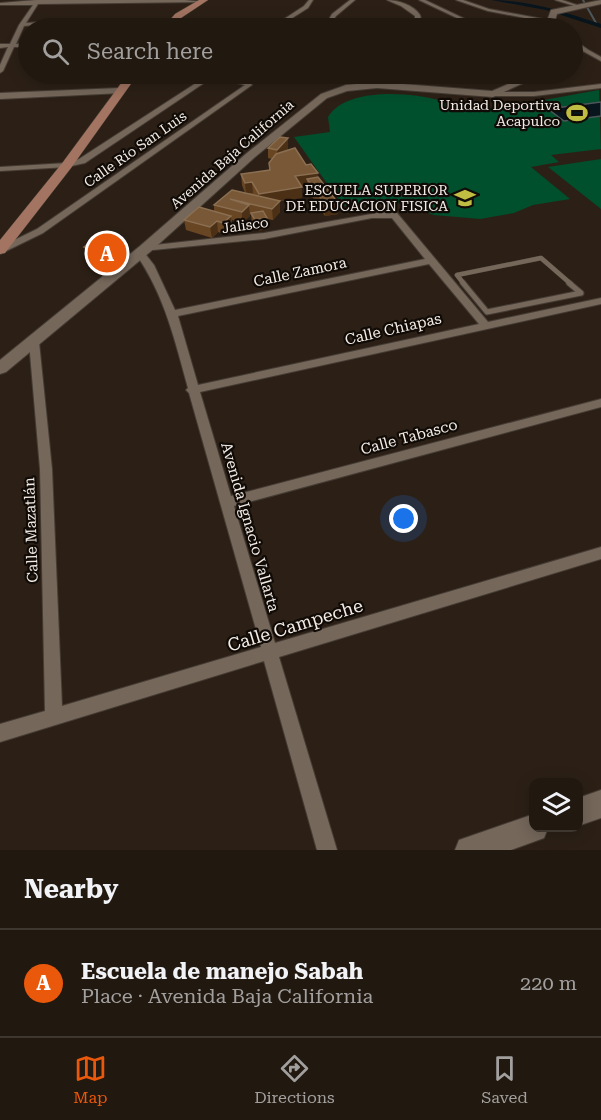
<!DOCTYPE html>
<meta charset="utf-8">
<style>
:root{--surface:#211810;--page:#292119;--text:#f1f3f6;--muted:#a2a09f;--line:#3e3730;--accent:#ea580c}
body{margin:0;font-family:"Roboto Serif",serif;background:var(--page);color:var(--text)}
.controls{position:absolute;right:18px;bottom:18px;display:grid;overflow:hidden;border-radius:12px;box-shadow:0 3px 15px #0003}
.controls button{width:54px;height:54px;display:grid;place-items:center;padding:0;border:0;border-bottom:2px solid var(--line);background:var(--surface);color:var(--text);font:30px sans-serif}
.you{position:absolute;left:404px;top:519px;width:21px;height:21px;margin:-15px;border:4px solid #fff;border-radius:50%;background:#1a73e8;box-shadow:0 0 0 9px #1a73e833}
.badge{display:grid;place-items:center;width:39px;height:39px;border-radius:50%;background:var(--accent);color:#fff;font-size:20px;font-weight:700}
.pin{position:absolute;translate:-50% -50%;border:3px solid #fff;box-shadow:0 2px 6px #0006}
.list{margin:0;padding:0;list-style:none}
h2{display:flex;justify-content:space-between;align-items:center;height:78px;margin:0;padding:0 24px;font-size:26px}
h2 small{font-size:20px;font-weight:400;color:var(--muted)}
.list li{display:grid;grid-template-columns:39px 1fr auto;gap:18px;align-items:center;box-sizing:border-box;height:108px;padding:0 24px;border-top:2px solid var(--line)}
.list b{display:block;font-size:22px;white-space:nowrap}
.list p{margin:0;font-size:20px;white-space:nowrap;color:var(--muted)}
.list em{font-size:20px;font-style:normal;color:var(--muted)}
.icon{flex:none;width:33px;height:33px;fill:none;stroke:currentColor;stroke-width:2;stroke-linecap:round;stroke-linejoin:round}
.map{position:relative;flex:none;width:601px;height:850px;overflow:hidden}
.search{position:absolute;background:var(--surface);box-shadow:0 3px 15px #0003;left:18px;right:18px;top:18px;height:66px;display:flex;align-items:center;gap:15px;box-sizing:border-box;padding:0 21px;border-radius:33px;color:var(--muted);font-size:22px}
.sheet{height:186px;background:var(--surface)}
nav{display:flex;justify-content:space-around;align-items:center;box-sizing:border-box;height:84px;border-top:2px solid var(--line);background:var(--surface);font-size:16px;color:var(--muted)}
nav a{display:grid;justify-items:center;gap:3px}
nav .on{color:var(--accent)}
.map>svg:first-child{display:block}
</style>
<div class="map">
<svg width="601" height="850" viewBox="0 0 601 850">
<rect width="100%" height="100%" fill="#2c2016"/>
<path fill="#004f2d" d="M599,90L601,149L551,155L559,162L531,167L570,199L533,205L514,213L480,219L434,215L387,199L343,206L294,137L330,132L328,117C346,87 409,92 439,100C448,102 459,112 468,111C512,108 556,97 599,90Z
M601,159V209L548,167Z"/>
<path fill="#08151d" stroke="#4e5559" stroke-width="1.5" d="M601,102V116L564,121L548,109Z"/>
<g fill="none" stroke-linecap="round" stroke-linejoin="round">
<path stroke="#4e5559" stroke-width="2" d="M583,0L596,23"/>
<path fill="#08151d" fill-rule="evenodd" d="M491,0C530,0 564,12 601,24V28L546,10Z"/>
<defs>
<path id="lane-far2" d="M77,76L130,77"/>
<path id="lane-far1" d="M464,284L457,275L541,258L571,284"/>
<path id="lane" d="M463,283L487,312L581,293L569,283"/>
<path id="street" d="M36,0H185L203,2L38,4L26,23L54,21L57,23L24,26L16,44L28,43V47H14L3,71L0,73V65L8,47L0,48V44H10L19,25L33,5H0V3Z
M309,0H313L308,8L286,22L291,28H286L281,21L304,6Z
M350,0H355L336,16L328,28H324L332,14Z
M387,0C397,0 414,5 420,15C422,19 420,24 419,28H415V23C408,23 401,21 394,23C388,25 386,28 380,28C388,18 402,19 415,20V16L401,6Z
M419,0H425L484,28H478Z
M456,0H463L489,9L554,21L551,23L488,11Z
M555,0H562L580,6L578,7Z
M581,48H585L601,57V61L581,50Z
M210,74H217L249,82L252,85L43,233L0,254V247L37,229L245,85L213,77L85,163L67,167L0,171V167L67,163L79,159Z
M359,74H365V87L360,86Z
M601,84V88L534,96H493L490,94L493,92H534Z
M383,212L397,213L488,322L601,298V304L200,392L231,496L601,399V407L234,506L275,643L601,547V559L279,657L337,850H317L264,661L0,742V724L45,711L40,469L29,342L30,340H38L39,342L52,469L62,706L261,647L189,393L186,390L188,388C175,341 164,293 135,253L142,251V247L145,246L264,233ZM372,218H392L425,259L175,310L154,265L143,251L264,239ZM429,264L479,324L198,385L178,316Z"/>
<path id="secondary" d="M601,0V4L557,14L555,21L562,28H554L547,21L551,10Z
M572,38L587,49L572,57V51L577,49L572,45Z
M532,74H543L493,97L377,88L347,91L327,98L255,157L150,252L6,372L0,374V360L140,246L247,153L321,94L346,85L377,82L492,91Z
M119,88L124,91L122,93L0,99V93Z
M601,790V818L578,826V798Z
M534,814V828H548L544,838L511,850H455L459,840Z"/>
<path id="primary" d="M199,0H208L181,18L171,28H163L175,14Z
M128,74H138L71,168L5,253L0,254V240L63,162Z"/>
</defs>
<use href="#lane-far2" stroke="#453c34" stroke-width="4.5"/>
<use href="#lane-far1" stroke="#453c34" stroke-width="5"/>
<use href="#lane" stroke="#453c34" stroke-width="7"/>
<use href="#street" stroke="#453c34" stroke-width="2"/>
<use href="#secondary" stroke="#453c34" stroke-width="2"/>
<use href="#primary" stroke="#453c34" stroke-width="1"/>
<use href="#lane-far2" stroke="#75675a" stroke-width="4"/>
<use href="#lane-far1" stroke="#75675a" stroke-width="4.5"/>
<use href="#lane" stroke="#75675a" stroke-width="5"/>
<use href="#street" fill="#75675a" fill-rule="evenodd"/>
<use href="#secondary" fill="#75675a" fill-rule="evenodd"/>
<use href="#primary" fill="#a27461" fill-rule="evenodd"/>
</g>
<path fill="#694623" d="M288,138V149L286,151L318,173V177L338,214L325,216L307,189V185L301,186L302,198L280,201V212L273,220L267,219L268,229L255,231L252,224L251,215L250,214V216L242,223L232,220V227L225,234L218,232L212,238L186,230L184,220L214,211V205L245,193L242,185L241,174L269,170V163L272,159L268,158V148Z
M126,244L128,252L114,263L86,254L84,247Z"/>
<path fill="#4b3015" d="M288,138V149L277,160V150Z
M318,173V184L307,179V185L295,187V176Z
M252,182L253,193L246,194L245,183Z
M302,187V198L280,201V212L273,220L272,209L259,205V194Z
M338,203V214L325,216V205Z
M249,205L250,216L242,223V212Z
M231,216L232,227L225,234L223,223Z
M267,218L268,229L255,231V220Z
M217,221L218,232L212,238L210,227Z
M126,244L128,252L114,263L112,256Z"/>
<path fill="#785837" stroke="#8b6f52" stroke-width="1.5" d="M280,137L288,138L277,150L268,148Z
M295,148L306,165L311,164L318,173L295,176L302,187L259,194L252,182L245,183L241,174L270,170L269,163L276,154Z
M318,177L338,203L325,205L307,179Z
M232,190L280,201L272,209L230,199L249,205L242,212L214,205Z
M199,207L231,216L223,223L217,221L210,227L184,220Z
M263,211L267,218L255,220L251,213Z
M98,236L126,244L112,256L84,247Z"/>
<defs>
<symbol id="stadium-bare" viewBox="-9 -9 18 18"><path d="M0-5a6.5 5 0 1 0 0 10a6.5 5 0 1 0 0-10ZM-3.5-1.8h7v3.6h-7Z" fill="#bfbe42" stroke="#100b07" stroke-width="2.5" paint-order="stroke"/></symbol>
<symbol id="school-bare" viewBox="-9 -9 18 18"><path d="M0-5L7-2L0 1L-7-2ZM-4 1L0 2.5L4 1V4Q0 6-4 4Z" fill="#bfbe42" stroke="#100b07" stroke-width="2.5" paint-order="stroke"/></symbol>
</defs>
<g fill-rule="evenodd">
<use href="#stadium-bare" x="562" y="98" width="30" height="30"/>
<use href="#school-bare" x="450" y="183" width="30" height="30"/>
</g>
<g text-anchor="middle" dominant-baseline="central" stroke-width="4.5" stroke-linejoin="round" paint-order="stroke">
<g font-size="14" fill="#f3ebe4" stroke="#100b07" text-anchor="end">
<text x="560" y="105">Unidad Deportiva<tspan x="560" dy="16">Acapulco</tspan></text>
<text x="448" y="190">ESCUELA SUPERIOR<tspan x="448" dy="16">DE EDUCACION FISICA</tspan></text>
</g>
<g font-size="14" fill="#f3ebe4" stroke="#100b07">
<text transform="translate(135 149) rotate(-35)">Calle Río San Luis</text>
<text transform="translate(232 154) rotate(-41)">Avenida Baja California</text>
<text transform="translate(245 225) rotate(-8)">Jalisco</text>
</g>
<g font-size="15" fill="#f3ebe4" stroke="#100b07">
<text transform="translate(300 272) rotate(-12)">Calle Zamora</text>
<text transform="translate(393 329) rotate(-13)">Calle Chiapas</text>
<text transform="translate(409 437) rotate(-15)">Calle Tabasco</text>
<text transform="translate(250 527) rotate(74)">Avenida Ignacio Vallarta</text>
<text transform="translate(31 530) rotate(-92)">Calle Mazatlán</text>
</g>
<g font-size="18" fill="#f3ebe4" stroke="#100b07">
<text transform="translate(295 625) rotate(-17)">Calle Campeche</text>
</g>
</g>
</svg>
<div class="controls">
<button><svg class="icon" aria-label="layers" viewBox="0 0 24 24"><path d="M12 4l9 5-9 5-9-5zM3 14l9 5 9-5"/></svg></button>
</div>
<div class="you"></div>
<div class="pin badge" style="left:107px;top:253px">A</div>
<div class="search"><svg class="icon" aria-label="search" viewBox="0 0 24 24"><circle cx="10" cy="10" r="6"/><path d="M15 15l6 6"/></svg>Search here</div>
</div>
<section class="sheet">
<h2>Nearby<small></small></h2>
<ul class="list">
<li><span class="badge">A</span><div><b>Escuela de manejo Sabah</b><p>Place · Avenida Baja California</p></div><em>220 m</em></li>
</ul>
</section>
<nav>
<a class="on"><svg class="icon" aria-label="map" viewBox="0 0 24 24"><path d="M3 6l6-2 6 2 6-2v14l-6 2-6-2-6 2zM9 4v14M15 6v14"/></svg>Map</a>
<a><svg class="icon" aria-label="directions" viewBox="0 0 24 24"><path d="M12 3l9 9-9 9-9-9zM9 14v-3h6M13 9l2 2-2 2"/></svg>Directions</a>
<a><svg class="icon" aria-label="saved" viewBox="0 0 24 24"><path d="M7 4h10v16l-5-4-5 4z"/></svg>Saved</a>
</nav>
